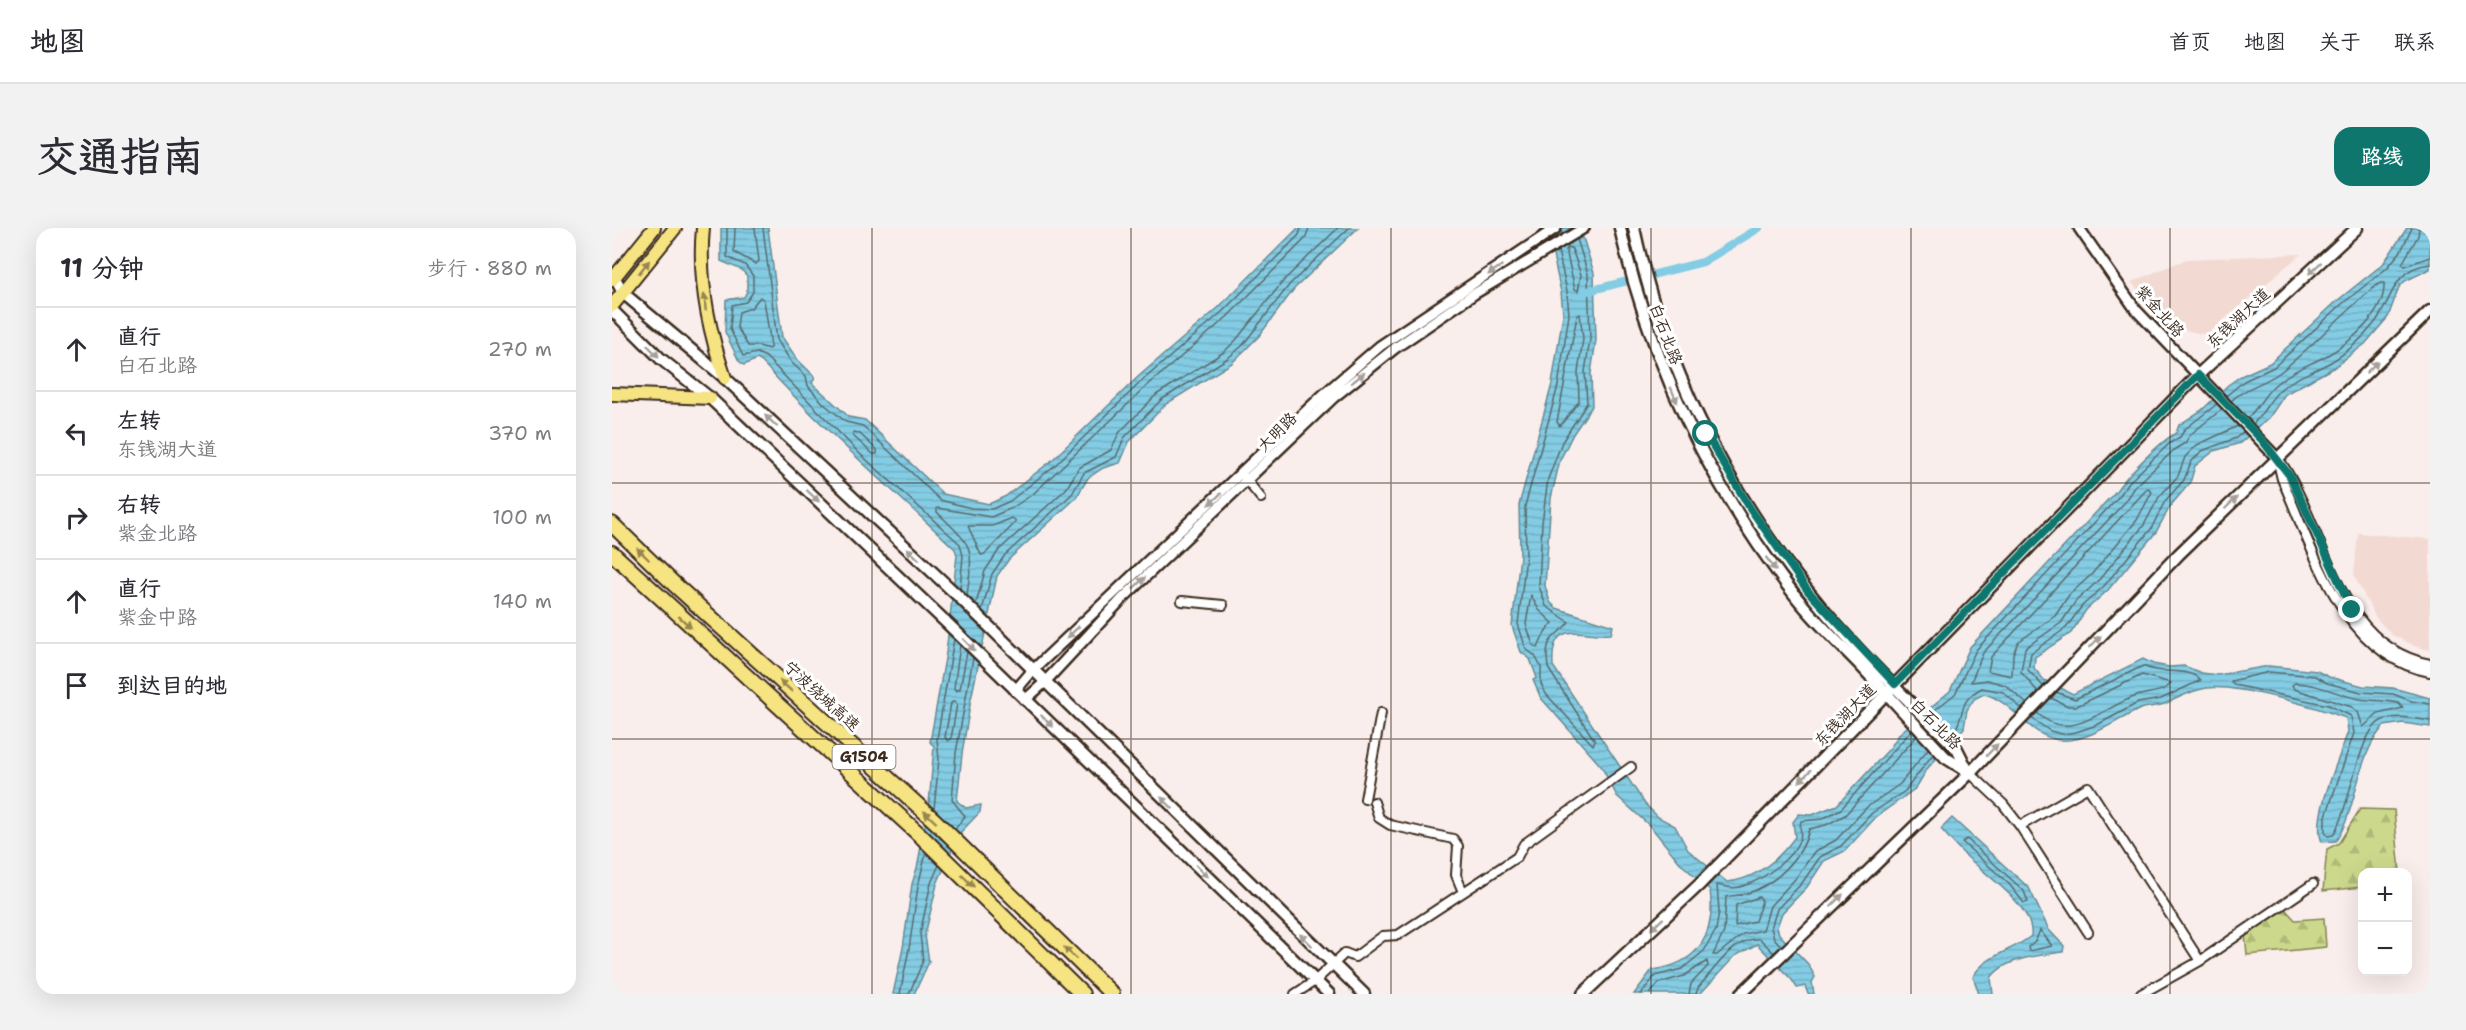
<!DOCTYPE html>
<html lang="zh">
<meta charset="utf-8">
<style>
:root{--surface:#fff;--page:#f2f2f3;--text:#2b2b33;--muted:#7c7c81;--line:#e1e1e2;--accent:#0f766e}
body{margin:0;font-family:"Shantell Sans","LXGW WenKai TC",sans-serif;background:var(--page);color:var(--text)}
.controls{position:absolute;right:18px;bottom:18px;display:grid;overflow:hidden;border-radius:12px;box-shadow:0 6px 24px #0002}
.controls button{width:54px;height:54px;display:grid;place-items:center;padding:0;border:0;border-bottom:2px solid var(--line);background:var(--surface);color:var(--text);font:30px sans-serif}
.stop{position:absolute;width:18px;height:18px;margin:-14px;border:4px solid #0f766e;border-radius:50%;background:#fff}
.stop.end{background:#0f766e;border-color:#fff;box-shadow:0 2px 6px #0008}
.list{margin:0;padding:0;list-style:none}
h2{display:flex;justify-content:space-between;align-items:center;height:78px;margin:0;padding:0 24px;font-size:26px}
h2 small{font-size:20px;font-weight:400;color:var(--muted)}
.list li{display:grid;grid-template-columns:39px 1fr auto;gap:18px;align-items:center;box-sizing:border-box;height:84px;padding:0 24px;border-top:2px solid var(--line)}
.list b{display:block;font-size:22px;white-space:nowrap}
.list p{margin:0;font-size:20px;white-space:nowrap;color:var(--muted)}
.list em{font-size:20px;font-style:normal;color:var(--muted)}
.icon{flex:none;width:33px;height:33px;fill:none;stroke:currentColor;stroke-width:2;stroke-linecap:round;stroke-linejoin:round}
.map{position:relative;flex:none;width:1818px;height:766px;overflow:hidden;border-radius:18px}
header{display:flex;align-items:center;gap:36px;box-sizing:border-box;height:84px;padding:0 30px;background:var(--surface);border-bottom:2px solid var(--line)}
header strong{font-size:28px}
nav{display:flex;gap:33px;margin-inline-start:auto;font-size:21px}
.intro{display:flex;align-items:center;justify-content:space-between;box-sizing:border-box;height:144px;padding:0 36px}
h1{margin:0;font-size:42px}
.button{padding:15px 27px;border-radius:18px;background:var(--accent);color:#fff;font-size:21px;font-weight:700}
main{display:flex;gap:36px;padding:0 36px}
aside{flex:1;background:var(--surface);border-radius:18px;box-shadow:0 6px 24px #0002}
.map>svg:first-child{display:block}
</style>
<header>
<strong>地图</strong>
<nav><a>首页</a><a>地图</a><a>关于</a><a>联系</a></nav>
</header>
<div class="intro"><h1>交通指南</h1><a class="button">路线</a></div>
<main>
<aside>
<h2>11 分钟<small>步行 · 880 m</small></h2>
<ul class="list">
<li><svg class="icon" aria-label="ahead" viewBox="0 0 24 24"><path d="M12 20V5M6 11l6-6 6 6"/></svg><div><b>直行</b><p>白石北路</p></div><em>270 m</em></li>
<li><svg class="icon" aria-label="left" viewBox="0 0 24 24"><path d="M17 20v-9H6M10 6l-5 5 5 5"/></svg><div><b>左转</b><p>东钱湖大道</p></div><em>370 m</em></li>
<li><svg class="icon" aria-label="right" viewBox="0 0 24 24"><path d="M7 20v-9h11M14 6l5 5-5 5"/></svg><div><b>右转</b><p>紫金北路</p></div><em>100 m</em></li>
<li><svg class="icon" aria-label="ahead" viewBox="0 0 24 24"><path d="M12 20V5M6 11l6-6 6 6"/></svg><div><b>直行</b><p>紫金中路</p></div><em>140 m</em></li>
<li><svg class="icon" aria-label="arrive" viewBox="0 0 24 24"><path d="M6 21V4h12l-3 4 3 4H6"/></svg><div><b>到达目的地</b></div></li>
</ul>
</aside>
<div class="map">
<svg width="1818" height="766" viewBox="0 0 1818 766">
<defs>
<pattern id="forest-firs" width="22" height="20" patternUnits="userSpaceOnUse" patternTransform="scale(1.5)"><rect width="22" height="20" fill="#ccd98c"/><path d="M5 1l3.5 6h-7zM16 11l3.5 6h-7z" fill="#b0ba78"/></pattern>
<pattern id="water-rules" width="6" height="5" patternUnits="userSpaceOnUse" patternTransform="scale(1.5)"><rect width="6" height="5" fill="#83cce4"/><path d="M0 2.5h6" fill="none" stroke="#72afc3"/></pattern>
</defs>
<rect width="100%" height="100%" fill="#f9eeeb"/>
<filter id="ink" filterUnits="userSpaceOnUse"><feTurbulence type="fractalNoise" baseFrequency=".0167" numOctaves="2"/><feDisplacementMap in="SourceGraphic" scale="12" xChannelSelector="R" yChannelSelector="G"/><feConvolveMatrix kernelMatrix="1 2 1 2 8 2 1 2 1" color-interpolation-filters="sRGB"/></filter>
<g filter="url(#ink)">
<path fill="#f2dad3" d="M1689,26L1594,107L1564,100L1519,54L1575,31Z
M1746,305L1818,311V422L1805,419L1780,407L1764,390L1742,348Z"/>
<path fill="url(#forest-firs)" stroke="#848255" stroke-width="1.5" d="M1748,581L1782,582L1788,644H1750V659L1711,663L1715,621L1727,615Z
M1673,681L1683,692L1712,690L1714,719L1635,727L1633,706Z"/>
<path fill="url(#water-rules)" stroke="#668b95" stroke-width="1.5" d="M109,0H156L170,109L185,131L203,149L200,155L237,189L253,192L331,266L377,276L394,268L438,234L527,148L606,80L686,0H746L682,61L647,108L620,135L554,176L517,214L508,235L491,240L476,250L464,270L397,331L385,348L359,471L350,526L345,573L354,580L369,577L368,584L347,606L325,656L313,707L317,734L302,766H281L291,720L300,656L305,640L317,576L322,518L318,514L334,425L345,327L343,321C278,259 210,201 150,134L145,131L132,137L127,133L113,104L114,72L132,69L135,63V48L130,42L109,33Z
M935,0H968L982,45L984,112L979,145L980,178L961,206L948,232L939,270L933,358L938,374L944,380L1001,398L999,406C968,408 938,390 941,438L1033,576L1046,589L1063,598L1076,622L1115,654C1144,651 1166,632 1183,609L1181,594L1187,586L1200,587L1225,577L1278,520L1288,505L1338,463L1358,419L1504,263C1514,248 1549,213 1564,205L1567,197L1590,182L1616,157L1629,148L1658,135L1726,72L1771,36L1795,0H1818V41L1793,53L1787,59L1776,89L1753,116L1721,140L1673,166L1657,190L1628,215L1602,223L1583,238L1578,255L1559,277L1544,304L1496,362L1474,382L1459,405L1423,429L1422,440L1432,452L1461,466L1531,431L1541,436L1557,439L1572,438L1590,445L1606,447L1657,438L1705,443L1717,449L1751,458L1781,460L1818,470V499L1791,495L1772,498C1743,530 1747,577 1724,613L1710,614C1699,589 1728,531 1736,503L1734,490C1704,479 1625,456 1595,460C1579,462 1567,470 1552,476C1544,479 1534,478 1526,482C1503,493 1476,514 1449,512C1417,510 1402,473 1372,466L1362,471L1355,482L1352,500L1315,541L1304,560L1264,589L1233,623L1212,633L1195,659L1170,685L1165,699L1167,706L1196,736L1203,749L1200,754L1202,766H1196L1193,758L1185,760L1180,752L1145,716L1123,728L1088,766H1022L1040,742C1087,736 1104,707 1098,662L1069,636L1039,599L1005,568L989,538L929,470L921,452L925,450L918,431L909,424L900,398L908,328L907,277L940,156L951,86L949,64Z
M1340,590L1417,660L1437,702L1452,718L1451,724C1428,727 1392,730 1379,750L1381,766H1367L1361,749C1371,728 1401,723 1419,708C1423,678 1371,645 1352,626C1344,618 1337,610 1329,601Z"/>
<g fill="none" stroke-linecap="round" stroke-linejoin="round">
<path stroke="#586b6d" stroke-width="1.5" d="M115,0V29L133,37L141,48V64L134,74L120,77L118,101L131,128L145,125L154,129L247,225L348,316L351,328L348,361
M123,0L122,24L144,36L147,33L143,0
M151,0L165,112L180,135L194,148L196,158L212,176L234,194L251,198L328,272L359,280L380,281L398,273L442,238L531,152L610,84L687,7L689,0
M1807,0L1806,8L1790,36L1793,38L1818,29
M956,19L960,21L969,47L966,63L963,61L954,22Z
M946,23L955,63L957,87L946,158L913,278L914,329L906,396L914,421L923,428L929,439V456L934,466L981,517L983,513L936,440C932,407 941,413 957,394L934,378L927,358L930,295L936,251L950,214L975,175L973,144L978,111L976,46L965,11
M148,69L152,72L159,118L157,121L147,118H136L125,99L127,84L139,80Z
M968,86L971,111L966,144L967,173L948,198L945,194L965,88Z
M1614,168L1632,153L1662,139L1730,76L1775,40L1789,23L1800,0
M1619,173C1633,159 1652,156 1667,145C1703,117 1732,82 1768,55H1772C1774,85 1738,115 1714,128C1697,137 1679,143 1665,155C1653,164 1647,180 1635,190
M1641,196C1652,185 1658,170 1670,160C1685,148 1703,143 1719,134C1736,124 1749,112 1761,97C1782,73 1778,41 1818,36
M241,204L247,205L265,222V226H261L241,208Z
M1536,260L1540,264L1525,292L1479,347L1457,367L1443,388L1406,414L1401,426L1400,448L1376,443L1379,429Z
M400,290L403,292V295L373,326L369,327L356,298H381Z
M355,367C362,315 361,320 325,284V280L379,289L400,280L421,266L535,158L615,89L693,11L697,0
M919,367L927,382L941,395L933,404L926,420L921,417L914,396Z
M364,376L373,343L387,322L454,261L467,240L499,222L507,205L544,167L612,124L624,112L673,51L726,0
M370,382L380,346L393,327L460,266L472,245L504,229L512,210L549,172L616,130L630,118L678,56L737,0
M348,417L342,460L344,463L348,461L355,424
M1683,455C1706,455 1725,467 1748,471C1760,473 1773,472 1786,475L1791,480L1766,486L1751,499L1746,484L1740,479L1682,461L1680,457Z
M1431,458L1416,442L1419,425L1454,400L1470,378L1492,358L1539,301L1553,273L1572,252L1579,234L1590,223L1624,210L1631,204
M1426,464L1409,444L1413,420L1449,395L1464,373L1486,353L1532,297L1547,269L1566,248L1573,229L1585,217L1626,198
M343,473L345,476L339,511L336,513L333,509L339,475Z
M1415,476L1393,457L1375,452L1359,454L1371,425L1514,273L1523,259L1563,221L1573,215L1579,206L1610,181
M1818,476L1799,473L1781,466L1749,464L1715,455L1703,448L1657,444L1619,453L1622,457L1716,477L1739,488L1742,505L1713,591V604L1716,608L1721,607C1738,582 1746,501 1771,492C1786,486 1803,491 1818,493
M1319,485L1343,466L1364,422L1508,267L1517,254L1558,215L1568,209L1573,201L1605,176
M1425,485C1459,517 1491,478 1525,468C1537,464 1552,465 1559,455L1530,447L1465,478H1456L1439,470
M1419,490L1438,503L1450,506L1464,504L1485,497L1526,475L1549,471L1589,452C1574,438 1550,448 1531,438L1463,471L1444,464
M1340,507C1355,487 1344,473 1370,460L1391,464L1410,481
M1305,508L1233,587L1214,597L1197,601C1191,630 1162,658 1133,666C1126,668 1120,667 1114,669L1112,704L1101,727H1105L1131,706L1151,702L1158,678L1184,650L1202,624L1224,612L1255,579L1288,556L1316,521
M322,581L327,531L325,511L342,411
M343,601L353,588L340,572L344,525L361,430
M1355,611L1412,663L1416,674L1412,675L1397,656L1350,614Z
M1147,669L1150,673L1143,693L1123,698L1124,677Z
M1428,702L1440,718L1417,723L1416,719L1424,712Z
M1169,718L1162,710L1159,700L1165,681L1190,655L1208,629L1229,618L1260,585L1293,563L1321,526
M288,766L297,721L306,658L314,625
M297,766L311,733L308,706L319,655L327,637
M1029,766L1043,748L1070,741L1092,723L1104,702L1107,683L1105,657C1113,658 1121,662 1131,658C1151,652 1180,631 1188,611C1190,605 1187,599 1189,593L1210,591L1229,581L1299,503
M1038,766L1047,755L1072,748L1095,733L1096,738L1079,756L1077,766
M1084,766L1086,760C1101,743 1123,708 1148,711L1162,725"/>
<path stroke="#83cce4" stroke-width="8" d="M972,64L1091,34L1147,0"/>
<defs>
<path id="minor" d="M1665,230L1670,251C1701,321 1731,429 1818,444
M1668,233C1715,301 1722,417 1818,436
M631,248L649,270
M570,373L611,377
M1358,545L1391,576L1408,598L1476,704
M753,571L769,485
M762,574L767,590L778,597L841,611L846,618L844,647L851,664
M1408,598L1476,559L1588,733
M683,766L703,753L733,725L743,729L771,708L786,707L905,629L912,616L1019,539
M1529,766L1588,733L1701,656"/>
<path id="tertiary" d="M1467,0L1524,82L1665,230
M403,463L421,442L710,168L768,118L944,0
M413,472L432,455L510,371L722,169L783,120L862,66L972,0"/>
<path id="secondary" d="M1008,0C1039,136 1099,260 1185,370C1205,395 1229,417 1251,440C1279,470 1306,500 1334,530L1358,545
M1022,0C1050,133 1111,256 1195,362C1240,419 1294,470 1345,521L1357,545
M2,48L11,65L113,150L344,366L752,766
M0,82L49,131L98,170L337,397L717,766
M971,766L1088,656L1586,147L1745,0
M1129,766L1358,545L1567,326L1818,83"/>
<path id="primary" d="M91,0C86,52 96,101 113,150
M0,52L42,0
M0,78L63,0
M0,166L98,170"/>
<path id="motorway" d="M0,296L62,356L323,593L500,766
M0,325L309,608L470,766"/>
</defs>
<use href="#minor" stroke="#3b2a1e" stroke-width="12"/>
<use href="#tertiary" stroke="#3b2a1e" stroke-width="14"/>
<use href="#secondary" stroke="#3b2a1e" stroke-width="15"/>
<use href="#primary" stroke="#3b2a1e" stroke-width="16"/>
<use href="#motorway" stroke="#3b2a1e" stroke-width="18"/>
<use href="#minor" stroke="#fff" stroke-width="8"/>
<use href="#tertiary" stroke="#fff" stroke-width="9"/>
<use href="#secondary" stroke="#fff" stroke-width="10"/>
<use href="#primary" stroke="#f6e381" stroke-width="12"/>
<use href="#motorway" stroke="#f6e381" stroke-width="14"/>
</g>
<defs><path id="oneway-solid" d="M-6-.8H1V-3.2L6.5 0L1 3.2V.8H-6Z" transform="scale(1.5)"/></defs>
<g fill="#988650">
<use href="#oneway-solid" transform="translate(32 39) rotate(-51)"/>
<use href="#oneway-solid" transform="translate(93 74) rotate(-94)"/>
<use href="#oneway-solid" transform="translate(31 326) rotate(-136)"/>
<use href="#oneway-solid" transform="translate(73 394) rotate(42)"/>
<use href="#oneway-solid" transform="translate(174 458) rotate(-138)"/>
<use href="#oneway-solid" transform="translate(318 589) rotate(-137)"/>
<use href="#oneway-solid" transform="translate(356 653) rotate(44)"/>
<use href="#oneway-solid" transform="translate(458 725) rotate(-136)"/>
</g>
<g fill="#a79f9a">
<use href="#oneway-solid" transform="translate(1703 40) rotate(137)"/>
<use href="#oneway-solid" transform="translate(883 42) rotate(146)"/>
<use href="#oneway-solid" transform="translate(41 123) rotate(45)"/>
<use href="#oneway-solid" transform="translate(1760 139) rotate(-44)"/>
<use href="#oneway-solid" transform="translate(746 150) rotate(-39)"/>
<use href="#oneway-solid" transform="translate(1062 167) rotate(67)"/>
<use href="#oneway-solid" transform="translate(159 193) rotate(-137)"/>
<use href="#oneway-solid" transform="translate(201 268) rotate(43)"/>
<use href="#oneway-solid" transform="translate(603 271) rotate(137)"/>
<use href="#oneway-solid" transform="translate(1619 275) rotate(-44)"/>
<use href="#oneway-solid" transform="translate(301 326) rotate(-137)"/>
<use href="#oneway-solid" transform="translate(1159 336) rotate(53)"/>
<use href="#oneway-solid" transform="translate(527 355) rotate(-43)"/>
<use href="#oneway-solid" transform="translate(461 404) rotate(137)"/>
<use href="#oneway-solid" transform="translate(1483 414) rotate(-46)"/>
<use href="#oneway-solid" transform="translate(357 417) rotate(46)"/>
<use href="#oneway-solid" transform="translate(435 493) rotate(44)"/>
<use href="#oneway-solid" transform="translate(1380 522) rotate(-46)"/>
<use href="#oneway-solid" transform="translate(1193 548) rotate(134)"/>
<use href="#oneway-solid" transform="translate(555 575) rotate(-136)"/>
<use href="#oneway-solid" transform="translate(590 643) rotate(44)"/>
<use href="#oneway-solid" transform="translate(1225 672) rotate(-44)"/>
<use href="#oneway-solid" transform="translate(1045 696) rotate(137)"/>
<use href="#oneway-solid" transform="translate(694 712) rotate(-136)"/>
</g>
</g>
<g fill="none" stroke-linecap="round" stroke-linejoin="round" filter="url(#ink)">
<path stroke="#0f766e" stroke-width="8" d="M1094,206L1138,280L1196,363L1283,456L1586,147L1650,212L1678,248L1740,382"/>
</g>
<path fill="none" stroke="#3b2a1e" stroke-width="1.5" stroke-opacity="0.55" d="M260,0V766M519,0V766M779,0V766M1039,0V766M1299,0V766M1558,0V766M0,255H1818M0,511H1818"/>
<g text-anchor="middle" dominant-baseline="central" stroke-width="6" stroke-linejoin="round" paint-order="stroke">
<rect fill="#fff" stroke="#766a62" stroke-width="1.5" x="220.5" y="517" width="63" height="24" rx="4.5"/>
<g font-size="15" font-weight="bold" fill="#3b2a1e">
<text x="252" y="529">G1504</text>
</g>
<g font-size="16" fill="#3b2a1e" stroke="#fff">
<text transform="translate(1548 83) rotate(48)">紫金北路</text>
<text transform="translate(1626 90) rotate(-43)">东钱湖大道</text>
<text transform="translate(1054 106) rotate(69)">白石北路</text>
<text transform="translate(665 204) rotate(-45)">大明路</text>
<text transform="translate(210 468) rotate(42)">宁波绕城高速</text>
<text transform="translate(1233 487) rotate(-46)">东钱湖大道</text>
<text transform="translate(1324 496) rotate(45)">白石北路</text>
</g>
</g>
</svg>
<div class="controls">
<button>+</button>
<button>−</button>
</div>
<div class="stop" style="left:1094px;top:206px"></div>
<div class="stop end" style="left:1740px;top:382px"></div>
</div>
</main>
